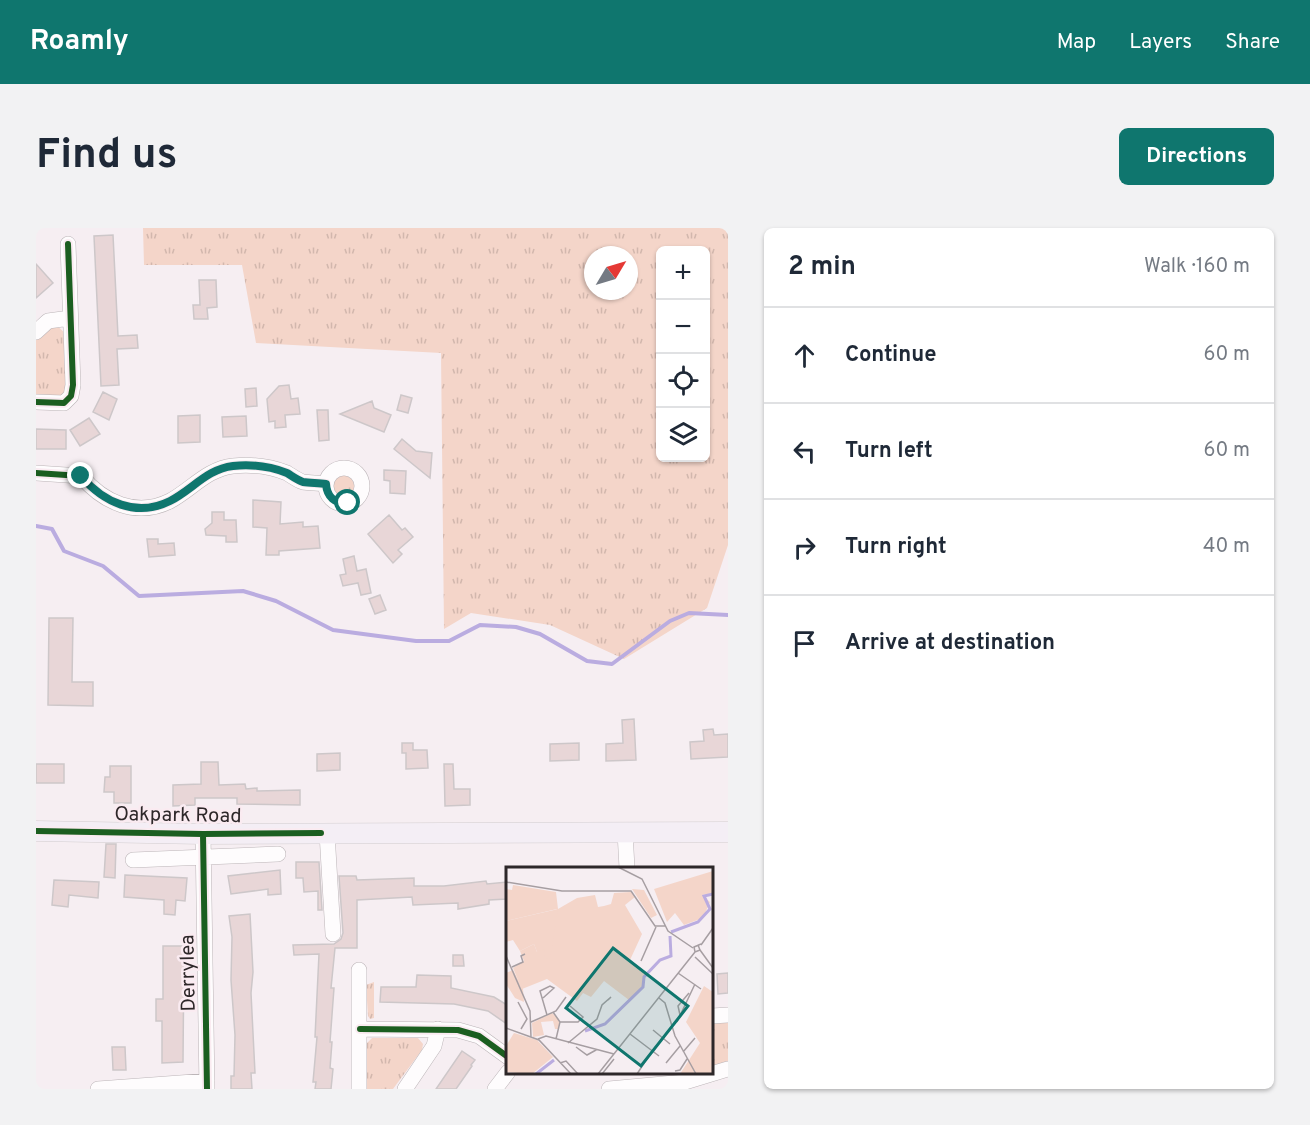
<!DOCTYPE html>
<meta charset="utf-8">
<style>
:root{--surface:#fff;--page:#f2f2f3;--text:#1f2937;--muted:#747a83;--line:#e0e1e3;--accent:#0f766e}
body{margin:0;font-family:Overpass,sans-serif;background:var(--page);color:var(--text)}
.controls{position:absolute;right:18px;top:18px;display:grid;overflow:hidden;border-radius:9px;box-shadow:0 2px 4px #0004}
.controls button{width:54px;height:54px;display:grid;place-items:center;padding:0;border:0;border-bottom:2px solid var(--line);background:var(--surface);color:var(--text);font:30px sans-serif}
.compass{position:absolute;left:548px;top:18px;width:54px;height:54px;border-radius:50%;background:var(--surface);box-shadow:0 2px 4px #0004;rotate:52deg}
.stop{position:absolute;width:18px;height:18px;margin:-14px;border:4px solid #0f766e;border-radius:50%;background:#fff}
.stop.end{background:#0f766e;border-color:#fff;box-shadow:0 2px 6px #0008}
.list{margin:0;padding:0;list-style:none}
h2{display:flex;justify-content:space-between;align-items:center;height:78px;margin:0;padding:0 24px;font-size:26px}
h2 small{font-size:20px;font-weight:400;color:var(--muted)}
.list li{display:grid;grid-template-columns:39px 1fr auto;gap:18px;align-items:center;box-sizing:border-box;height:96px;padding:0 24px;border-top:2px solid var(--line)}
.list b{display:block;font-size:22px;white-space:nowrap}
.list em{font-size:20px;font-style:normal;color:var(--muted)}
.icon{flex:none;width:33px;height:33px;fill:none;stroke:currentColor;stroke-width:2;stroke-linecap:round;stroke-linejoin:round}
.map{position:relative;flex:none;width:692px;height:861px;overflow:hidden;border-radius:9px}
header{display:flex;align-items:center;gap:36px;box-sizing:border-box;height:84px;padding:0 30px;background:var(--accent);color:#fff}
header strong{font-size:28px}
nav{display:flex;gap:33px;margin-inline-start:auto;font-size:21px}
.intro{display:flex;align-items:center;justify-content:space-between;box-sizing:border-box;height:144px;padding:0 36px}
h1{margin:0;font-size:42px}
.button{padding:15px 27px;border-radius:9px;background:var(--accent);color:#fff;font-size:21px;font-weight:700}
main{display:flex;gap:36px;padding:0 36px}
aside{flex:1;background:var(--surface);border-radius:9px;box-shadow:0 2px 4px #0004}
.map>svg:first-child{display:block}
</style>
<header>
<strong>Roamly</strong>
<nav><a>Map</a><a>Layers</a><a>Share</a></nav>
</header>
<div class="intro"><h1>Find us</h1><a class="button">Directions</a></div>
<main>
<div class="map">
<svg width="692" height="861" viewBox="0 0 692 861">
<defs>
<pattern id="grass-tufts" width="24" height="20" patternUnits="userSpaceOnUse" patternTransform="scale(1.5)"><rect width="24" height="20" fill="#f4d5c9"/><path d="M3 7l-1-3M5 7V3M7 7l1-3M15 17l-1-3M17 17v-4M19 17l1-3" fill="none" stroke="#d2b7ad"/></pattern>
</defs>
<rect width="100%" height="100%" fill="#f6eef2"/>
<path fill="url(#grass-tufts)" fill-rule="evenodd" d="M107,0H692V317L671,380L588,431L514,397L435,385L408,401L405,125L220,115L206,37H108ZM624,22H670V230H624ZM557,27H593V63H557Z
M19,96L29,105L32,160C25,173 13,169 0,168V109Z
M296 258a11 11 0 1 1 22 0a11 11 0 1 1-22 0Z
M338,754V790L334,791L332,788L330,757Z
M692,793V836L676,840V794Z
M336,810H382L387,816L386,822L357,861H330L331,815Z"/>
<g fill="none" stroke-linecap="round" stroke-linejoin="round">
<path stroke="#baace0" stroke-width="4" d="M0,298L16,301L28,323L67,338L103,368L207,363L240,373L297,402L380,413H413L444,397L480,399L504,406L551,433L576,436L634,393L653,385L692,387"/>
</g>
<path fill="#e8d6d7" stroke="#cdc7c9" stroke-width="1.5" d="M77,7L82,108L101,107L102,120L81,121L83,157L65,158L58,8Z
M0,36L17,55L0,70Z
M163,52H180L181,79L171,80L172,91H158L157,77H164Z
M253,157L255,171L262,170L264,186L249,187L250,199L239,200V193L233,194L231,171L243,158Z
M220,160L221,178L210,179L209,161Z
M67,164L81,171L73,192L57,184Z
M365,167L376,170L372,185L361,182Z
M336,173L338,180L355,187L348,204L304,186Z
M281,182H292L293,212L283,213Z
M164,187V214L142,215V188Z
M210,188L211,208L187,209L186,189Z
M53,190L64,206L44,218L34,202Z
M0,201L30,202V221H0Z
M366,211L380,223L396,225L394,250L358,221Z
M348,242L370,243L369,266L354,265V253L348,252Z
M217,272L245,274L244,296L267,294V299L282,298L284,320L243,323V327H230L231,300L217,299Z
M176,284H188V292H200L201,314H190V308L170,307L169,301L176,295Z
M353,287L366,302L369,300L377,309L362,322L366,326L357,335L332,306Z
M111,311H122V316L138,315L139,327L113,329Z
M318,328L321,343L330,341L335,365L325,367L322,355L307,358L304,347L310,346L307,331Z
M344,367L350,382L339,386L333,371Z
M13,390H37L36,454H57V478L12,477Z
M598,491L600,532L570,533V516L587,515L586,492Z
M677,501L678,507L692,506V529L655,531L654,514L668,513L667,502Z
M366,515H377V522H391L392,540L370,541V525H366Z
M543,515V532L514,533V516Z
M304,525V542L281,543V526Z
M165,534H182L183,557L209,556L210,561L221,560V563L264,562V577L201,576V570H159V577L137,578V557L165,556Z
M0,536H28V555H0Z
M408,536H417L418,561H434V577L409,578Z
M74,538H95V575H78V564H68L69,549H74Z
M70,616H80L79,650L68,649Z
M260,634H283L286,682H282V663L268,664L267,650H260Z
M244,642L245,666L232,667V661L195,666L192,648Z
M89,647L151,650L149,673L140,672L139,687L128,686V672L88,669Z
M303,648H320L321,652L378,650V658H408L450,653L451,656L471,654V671L453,672V676L422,681V675L377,677L376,669L321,672V720H299L295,760H298L294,814H296L294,840L297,841L295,861H279L280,854H277L281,809H279L283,726L258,727L257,717L298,716L305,711L307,705Z
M18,652L63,654L62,670L33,667L32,679L16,677Z
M214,686L217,744L215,765L219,845H215L216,861H195V848H198L199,807L195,752L196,709L193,688Z
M127,718H148L147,834L126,835V793H120V771H127Z
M417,727H427L428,738H417Z
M692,745V765L682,766L681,746Z
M381,747L415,748V760L458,769L471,777V796L452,783L418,776L344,774L345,759H380Z
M76,819H89L90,842H77Z
M426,823L439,832L435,837L436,838L420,861H400Z"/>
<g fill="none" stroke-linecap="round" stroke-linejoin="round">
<defs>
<path id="minor" d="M0,104L12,93L34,90
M0,174L28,175L35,168L37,157L32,16
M290 258a18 18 0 1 1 36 0a18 18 0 1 1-36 0Z
M0,245L45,248C67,274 100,290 134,273C156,261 171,241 197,238C216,236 233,238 251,245C256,248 261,252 267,254C274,255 282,255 290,256
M589,604L591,640
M291,605L297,706
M167,606L171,861
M97,632L242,626
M323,742V861
M676,788L692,787
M324,801L422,802L443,808L472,829
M62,861L171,853
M369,861L398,818L402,801
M459,861L472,844
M573,861L649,854L692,841"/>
<path id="major" d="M0,603L167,606L692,604"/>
</defs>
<use href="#minor" stroke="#bcb5b8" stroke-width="16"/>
<use href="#major" stroke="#d2cdcf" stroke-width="21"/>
<use href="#minor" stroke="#fefcfd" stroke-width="15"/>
<use href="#major" stroke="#f4eef5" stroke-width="20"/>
<defs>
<path id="cycleway" d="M0,174L28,175L35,168L37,157L32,16
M0,245L45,248C67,274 100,290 134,273C156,261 171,241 197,238C216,236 233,238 251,245C256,248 261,252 267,254C274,255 282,255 290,256
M0,603L167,606L285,605
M167,606L171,861
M324,801L422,802L443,808L472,829"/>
</defs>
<use href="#cycleway" stroke="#faebf1" stroke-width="10"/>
<use href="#cycleway" stroke="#1b5e20" stroke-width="6"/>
</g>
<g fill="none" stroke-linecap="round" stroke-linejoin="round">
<path stroke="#0f766e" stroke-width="8" d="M45,248C67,274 100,290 134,273C156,262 171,241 197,238C216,236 233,238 251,245C256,248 261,252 267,254C274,255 282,255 290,256C291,269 299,276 312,275"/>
</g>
<g text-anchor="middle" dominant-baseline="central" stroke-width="5" stroke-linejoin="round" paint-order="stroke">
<g font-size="20" fill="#2d2729" stroke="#faebf1">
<text transform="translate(142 588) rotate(1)">Oakpark Road</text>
<text transform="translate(153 745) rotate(-91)">Derrylea</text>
</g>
</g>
<g transform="translate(470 639)">
<rect width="207" height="207" fill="#f6eef2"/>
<path d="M207,4V26L196,28L204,35L197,51L178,58L169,46L161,55L148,22ZM7,18L50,25L52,42L71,31L89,28L92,40L98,39L105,37L108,26L125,25L129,30L119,38L136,67L124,93L139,108L138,119L123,133L98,114L85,130L77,126L71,134L41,112L16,122L7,101L18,94L14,84L28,77L31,85L51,42L0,54V22L6,23ZM126,22L138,23L151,48L145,51ZM198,119L207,125V207H174L194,176L180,155ZM46,146L53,152V162H49L47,154L35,155L38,168L27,170L26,156Z" fill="#f4d5c9"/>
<path d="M52,42L44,92L38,91L39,82L31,85L28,77L14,84L7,73L0,75V54ZM7,103L17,122L18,135L9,131L0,117V106Z" fill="#f4d5c9"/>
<path d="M8,166L31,173L47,190L26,207L0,205V179Z" fill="#f4d5c9"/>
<path fill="none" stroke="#baace0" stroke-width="3" d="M165,65L192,55L204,42L198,29L207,27M79,164L99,157L137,120L138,110L154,93L165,89L164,69M30,207L48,193"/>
<path fill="none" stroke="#a69ea2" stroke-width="1.5" d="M112,0L136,12L162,64L187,81M0,15L56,24H125L149,59H159M192,78L194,83L189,85L188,80L195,77M195,78L207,61M194,83L207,101M0,89L24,144L25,170M189,90L207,107M135,94L150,60M6,100L17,95L15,89L19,87M172,106L195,122M37,131L48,121L44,119L34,124L41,148M153,131L159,136L169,169L190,207M12,135L21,152L15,162M47,145L54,155L50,172M174,148L172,139L183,126M25,155L50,144L60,130M54,155H72L77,150L64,139M171,155L189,117M0,161L33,173L65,207M147,163L164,177M124,167L153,189M32,172L40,169L108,187M62,176L91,152L96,138L105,130L102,133M70,180L81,188L90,183M177,185L189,171M54,196L60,194L72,207M160,196L174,179M169,204L174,203L181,192M92,207L189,85M96,207L108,192M131,207L146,184"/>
<path fill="#0f766e" fill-opacity="0.15" stroke="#0f766e" stroke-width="3" d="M107,81L182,139L135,199L60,141Z"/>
<rect width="207" height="207" fill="none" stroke="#2d2729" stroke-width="3"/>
</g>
</svg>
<div class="controls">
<button>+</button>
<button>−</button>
<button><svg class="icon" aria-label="locate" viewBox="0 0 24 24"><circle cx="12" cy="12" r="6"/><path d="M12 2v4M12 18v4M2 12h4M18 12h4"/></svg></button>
<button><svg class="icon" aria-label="layers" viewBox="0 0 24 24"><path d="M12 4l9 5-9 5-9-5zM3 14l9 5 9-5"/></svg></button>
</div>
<svg class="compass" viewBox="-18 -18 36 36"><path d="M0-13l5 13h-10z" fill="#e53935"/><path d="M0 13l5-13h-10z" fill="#747a83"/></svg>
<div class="stop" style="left:312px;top:275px"></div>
<div class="stop end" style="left:45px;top:248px"></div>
</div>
<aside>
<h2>2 min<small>Walk · 160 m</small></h2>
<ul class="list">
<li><svg class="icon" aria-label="ahead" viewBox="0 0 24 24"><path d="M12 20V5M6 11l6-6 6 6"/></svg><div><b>Continue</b></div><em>60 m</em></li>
<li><svg class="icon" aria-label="left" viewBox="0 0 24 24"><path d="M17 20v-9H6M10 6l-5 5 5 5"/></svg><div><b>Turn left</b></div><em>60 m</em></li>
<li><svg class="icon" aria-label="right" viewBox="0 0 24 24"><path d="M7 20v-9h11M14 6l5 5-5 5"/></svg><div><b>Turn right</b></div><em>40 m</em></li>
<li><svg class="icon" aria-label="arrive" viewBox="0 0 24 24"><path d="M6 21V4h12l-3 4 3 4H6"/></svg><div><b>Arrive at destination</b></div></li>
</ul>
</aside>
</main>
